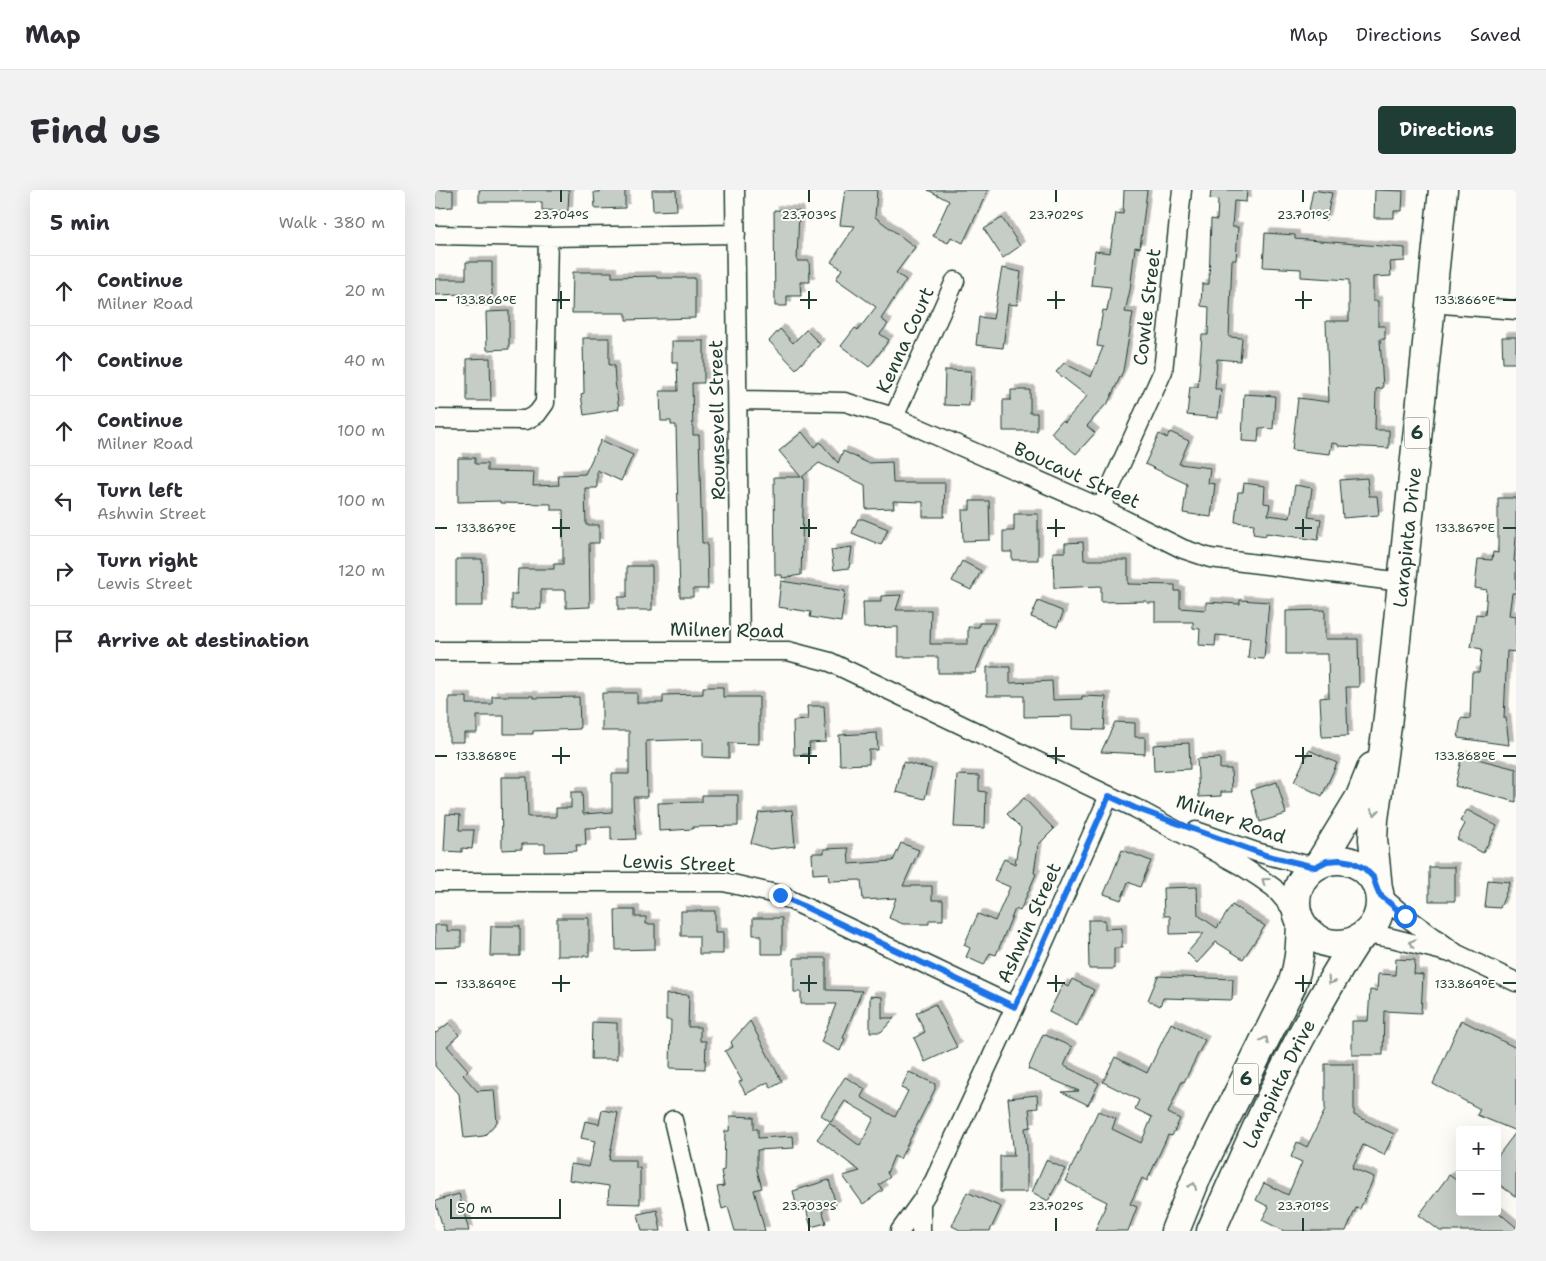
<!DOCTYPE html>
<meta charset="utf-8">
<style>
:root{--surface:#fff;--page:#f2f2f3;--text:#2b2b33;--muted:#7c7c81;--line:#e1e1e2;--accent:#1f3d34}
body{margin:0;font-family:"Shantell Sans",sans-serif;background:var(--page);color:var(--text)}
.controls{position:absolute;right:15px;bottom:15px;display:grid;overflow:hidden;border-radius:5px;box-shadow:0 5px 20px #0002}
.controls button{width:45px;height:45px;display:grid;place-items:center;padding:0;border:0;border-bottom:1px solid var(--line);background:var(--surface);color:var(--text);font:25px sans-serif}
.scale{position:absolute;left:15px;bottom:12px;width:111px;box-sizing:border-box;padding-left:5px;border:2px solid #1f3d34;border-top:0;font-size:14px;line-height:18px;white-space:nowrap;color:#1f3d34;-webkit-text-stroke:4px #fdfcf7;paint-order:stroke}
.stop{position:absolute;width:15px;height:15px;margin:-11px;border:4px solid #1a73e8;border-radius:50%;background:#fff}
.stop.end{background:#1a73e8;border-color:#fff;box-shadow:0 1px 5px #0008}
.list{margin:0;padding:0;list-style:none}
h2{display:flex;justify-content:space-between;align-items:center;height:65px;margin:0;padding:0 20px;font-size:21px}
h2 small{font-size:16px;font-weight:400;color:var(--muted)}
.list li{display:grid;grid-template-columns:32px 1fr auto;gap:15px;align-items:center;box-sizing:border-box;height:70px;padding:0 20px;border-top:1px solid var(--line)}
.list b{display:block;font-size:19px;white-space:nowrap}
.list p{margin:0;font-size:16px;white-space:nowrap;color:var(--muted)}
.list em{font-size:16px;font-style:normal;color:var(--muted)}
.icon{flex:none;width:28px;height:28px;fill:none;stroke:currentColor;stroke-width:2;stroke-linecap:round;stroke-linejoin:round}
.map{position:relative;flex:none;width:1081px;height:1041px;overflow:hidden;border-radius:5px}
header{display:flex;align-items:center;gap:30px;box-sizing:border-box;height:70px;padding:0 25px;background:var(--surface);border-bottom:1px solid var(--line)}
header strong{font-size:24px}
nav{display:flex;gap:28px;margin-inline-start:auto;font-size:18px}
.intro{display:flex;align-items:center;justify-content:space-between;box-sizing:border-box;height:120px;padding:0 30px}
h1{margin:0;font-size:35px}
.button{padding:12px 22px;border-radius:5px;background:var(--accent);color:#fff;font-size:18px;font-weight:700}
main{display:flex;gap:30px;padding:0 30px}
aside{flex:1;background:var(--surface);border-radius:5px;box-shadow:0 5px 20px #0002}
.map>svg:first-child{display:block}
</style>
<header>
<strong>Map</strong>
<nav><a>Map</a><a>Directions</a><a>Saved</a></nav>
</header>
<div class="intro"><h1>Find us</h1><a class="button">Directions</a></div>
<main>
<aside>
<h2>5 min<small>Walk · 380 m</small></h2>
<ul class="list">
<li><svg class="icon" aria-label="ahead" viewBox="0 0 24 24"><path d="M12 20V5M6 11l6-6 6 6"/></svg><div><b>Continue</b><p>Milner Road</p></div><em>20 m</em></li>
<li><svg class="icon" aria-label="ahead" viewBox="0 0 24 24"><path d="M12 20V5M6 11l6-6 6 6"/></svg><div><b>Continue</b></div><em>40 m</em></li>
<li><svg class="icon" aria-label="ahead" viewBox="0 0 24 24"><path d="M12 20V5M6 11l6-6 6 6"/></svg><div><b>Continue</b><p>Milner Road</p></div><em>100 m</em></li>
<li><svg class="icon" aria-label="left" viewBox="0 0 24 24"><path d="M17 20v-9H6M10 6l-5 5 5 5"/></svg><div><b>Turn left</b><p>Ashwin Street</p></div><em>100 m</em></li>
<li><svg class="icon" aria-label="right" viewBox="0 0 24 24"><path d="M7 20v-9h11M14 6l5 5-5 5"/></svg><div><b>Turn right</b><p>Lewis Street</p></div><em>120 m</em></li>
<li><svg class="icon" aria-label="arrive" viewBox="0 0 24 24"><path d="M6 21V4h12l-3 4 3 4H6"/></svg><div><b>Arrive at destination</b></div></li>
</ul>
</aside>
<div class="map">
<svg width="1081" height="1041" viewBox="0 0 1081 1041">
<defs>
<filter id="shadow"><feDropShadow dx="4.5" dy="-4.5" stdDeviation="0" flood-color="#0004"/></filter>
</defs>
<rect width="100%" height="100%" fill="#fdfcf7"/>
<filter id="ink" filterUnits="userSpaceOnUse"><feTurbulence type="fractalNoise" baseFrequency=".02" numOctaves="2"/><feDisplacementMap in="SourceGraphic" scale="10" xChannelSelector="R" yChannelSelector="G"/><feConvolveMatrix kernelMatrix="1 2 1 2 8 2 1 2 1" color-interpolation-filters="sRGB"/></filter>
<g filter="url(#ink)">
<path fill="#c6cdc7" stroke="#1f3d34" filter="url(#shadow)" d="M0,0H18V17L0,18Z
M44,0H134L133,21L107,20V12H44Z
M165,0H190V18L160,19L159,2H165Z
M217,0H241L242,20L218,21Z
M410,0H442L440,27L480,57L461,83L471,90L446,129L453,134L445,144L454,150L434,177L406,156L420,138L423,140L441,117L401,89L407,79L396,72L420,36L405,35Z
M493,0H553L528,53L516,47L513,53L498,46L514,11Z
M689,0H712L705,58L700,57L695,100L690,122L698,123L688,181L672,215L671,214L652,236L660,243L641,264L616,243L627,230L630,232L652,206L621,182L629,173L656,187L668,157L662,156L668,120L672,121L676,97L656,95L660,61L675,63L681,23L688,24Z
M776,0H812L811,12L799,11L797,37H803L801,70H797L794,147L807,148L805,171L782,169L780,199H786L783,228L752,225L755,197H763L767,145H773L774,117L766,116L767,94H774L776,29L782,30L783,10L775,9Z
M878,0L897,3L891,30L873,26Z
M940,0L968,1L967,21H959V28H939Z
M339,20L364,21L362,71H374L375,92H365L366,106H352V116H340Z
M567,28L585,56L568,68L549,39Z
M830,43L860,45V49L970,58V71L955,72L956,86L938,87V111H943V136H950V149H945L948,198L941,199L940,240H954V258L903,256V254L897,253L895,264L857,260L863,208L894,212L891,131H914V90L866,87V79L828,77Z
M31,72H57V115H31V104L0,105V89H31Z
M567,78L586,82L582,115L573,114L568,158L541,155L544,127L558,129Z
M138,82H177V87L221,86L222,88H260V128L191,130V123H137Z
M74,121V159L52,160L51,122Z
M345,139L358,153L371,140L385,154L361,179L334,151Z
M1067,147H1081V173H1068Z
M148,148H174V175H179L180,191L184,219L149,225L146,204L149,203Z
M237,151H269V193H257L258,245H264L267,353H272L273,399H258V407H245L241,235H236V231H226L225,201H243L242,172H237Z
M55,168L56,211H32V169Z
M510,180L536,181L534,216L509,215Z
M576,200H595V223H602V241H568V210H576Z
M809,204L840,206L838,239L824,238L823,252L807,251Z
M367,242L379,257L385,252L403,273L408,261L433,273L457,272L458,293H510L509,327H488V312L458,311L459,318L431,319L430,295L384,273L367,287L369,288L366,385L347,388V385H340L339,287H366L344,261Z
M735,242L754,251L744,274L775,278L773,293L780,294L776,327L748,323L752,294L710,274L724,244L732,248Z
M166,250L198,265L186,291L162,280V298H150L151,335H164V353H154L155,417L131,418V400H106V419H76V404H82L83,379H119V374H128V320H116V314L65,313V311L23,312V268H40V274H52V281L99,282L98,296L124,295L123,285L150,284Z
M932,288L934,306H942L944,325L908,328L905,290Z
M809,293L830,296L829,313L835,314L833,325L855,328L860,295L877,298L873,327L886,329L883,350L831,343V346L818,344L819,334L800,332L803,302H808Z
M1063,308H1081V348L1079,371L1081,372V403H1077L1074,425L1081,426V462L1072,461L1069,528H1071L1074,555L1023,548L1026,528L1035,529L1037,482H1044L1047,459L1036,457L1041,424L1050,425L1052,400L1040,398L1043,369L1057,370L1058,362L1063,363Z
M535,311H554L555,350L528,351L527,320H535Z
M579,324H603V370H577V362H568V341H579Z
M423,329H428L453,339L446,355L417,343Z
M648,352L649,370H693V394L740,395V401H745V418L771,420V412L805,414V410L834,412L829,469L813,468L815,448L781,445L780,456L764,455L765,439L758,438V432H720V413H712V411L666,412V396L619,398L618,362H630V353Z
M417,357L414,378L399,380L396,360Z
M21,369H47L48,416H21Z
M527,371L546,381L536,400L517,391Z
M192,376H217V420H183V407H192Z
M346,391L410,401L406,432L375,427L376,422L343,417Z
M466,405L461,420H496L495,454H533V437H544V433H560L540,483H503V467H463V437L429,438L428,412H446V406Z
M603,411L627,421V426L622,437L596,427Z
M890,420V449H923L924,497H911L913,546L887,547L885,508L894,507L893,464H851V421Z
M552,477H575V493L617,491L618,510L647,509V506L671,507L669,540L637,539V526L589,527V506H552Z
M268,497H288V507H324V554L294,553V568L268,567V549L211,551L212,607H198L201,649L176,650V637L150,638L151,655H141L142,661L110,662V654H87V659L67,660L66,587H92L93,627H121V618H136V602H147L148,624L177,622V584H194V541H167V503H202V513H228V505L268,504Z
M57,506H98V508L144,507L145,539L98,541V544H69V526H42V543H29V552H14V507H32V514H57Z
M372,516H389L391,552L374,553L375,564L359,565L358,531L373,530Z
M680,532L700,533V547H710V564L666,562Z
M442,543L443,560H434V574L405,575L404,545Z
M754,553L755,579L719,581L718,555Z
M874,560L902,573L887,606L859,592Z
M1027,565L1081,579V612L1020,596Z
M785,568V579H796L797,602H786V606L764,607L762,569Z
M468,572L497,579L490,609L461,602Z
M522,585L544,586V601L551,602L550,638L519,637Z
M842,592L851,624L825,632L816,600Z
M267,605H303V636L258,637V639L224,641L223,613L267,612Z
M589,608L619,639L603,655L599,683L601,684L585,721L580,719L561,765L555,763L549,775L531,767L535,758L529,755L543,724L560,731L575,697L559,690L569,669L580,674L586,638L572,624Z
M357,620L360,656L335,659L316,653L324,623Z
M1032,620L1062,636L1048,663L1022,649L1030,634L1025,631Z
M11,624L25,625L24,640H39L37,659L27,658V662L9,661Z
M466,653L484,660L468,696H497V710H508V730H494V734H468L454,728L461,708L428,710L426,690L394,691L393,683L378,684L377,663H389V659L413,658L414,674L458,671Z
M687,660L716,671L705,697L693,692L686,710L669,704Z
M994,677H1020V711H994Z
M1053,690L1075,692L1065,718L1050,717Z
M762,697L763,725L782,738L797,715L830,736L808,769L781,752L762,773L752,763L769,743L735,744V726H729L728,698Z
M180,720H200V727H211V734H220V759L181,760Z
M246,721H280V742H288V764H264V746H246Z
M122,728H154V766H122Z
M318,728H347V764H326V745H318Z
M653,730H670V739L687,738V758H679V779H654Z
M0,735H12V741H26V757L0,758Z
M56,736H85V766H55Z
M359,768H391V800L427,801L408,848L410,849L405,861L386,852L401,814H366V802H359Z
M961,769L980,770L979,784L988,785L986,823L949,821L948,865H917V831H933L935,800L942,801L943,784L960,785Z
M723,786L798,789L797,810L728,808L725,816L713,810Z
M637,789L659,800L642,836L614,822L628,794L633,797Z
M231,804L254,805L253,837H265V851H271L270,879L235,878L236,830H231Z
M435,806L447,807V828H459L446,842H435Z
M500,814L522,857L490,872L479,848L490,842L481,823Z
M1026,830L1081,858V941L1042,925L1045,919L998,894Z
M315,831L347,892L336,898L333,892L311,904L304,892L307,891L290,861L298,857L296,852Z
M157,832L182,833V869H156Z
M14,833L24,845L12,856L33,880L28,885L42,901L59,900L62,932L49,946L29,948L24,904L0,876V842L1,843Z
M736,833L770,850L749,892L747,891L733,923L745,929L737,946L733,945L712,991L707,988L695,1014L702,1017L693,1041H660L672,1012L630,991L663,921L681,929L677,939L706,953L717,927L700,919L704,910L668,892L680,867L712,883Z
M608,844L637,857L629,876L664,893L653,915L627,902L644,901L593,879Z
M890,874H919V925L959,944L949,965L928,955L917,978L939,987L925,1019L921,1018L911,1041H849L827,1030L834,1017L821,1010L829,993L853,1005L867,972L856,967L862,952L872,957L890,920Z
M474,882L500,894V899L465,969L459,966L452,983L455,987L444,995L448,1000L428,1014L408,986L425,981L382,949L394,933L425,956L439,928L410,911L396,932L386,925L410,887L430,899L426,907L460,927L473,901L466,898Z
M602,905L603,918L594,919L596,937L590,938L592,958V1002H565V966H579L573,908Z
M167,920L183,923L174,970H201V978H205V1014L173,1013L174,996L134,990L136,974L154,977L160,951L146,948L150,931L164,934Z
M295,926L319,927V939H323V948L358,946L359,958L322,960V980L327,998L319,1000L330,1041H300L293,1017L287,1019L282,997L289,996L286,981L289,980L290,941H294Z
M1081,942V1007L1062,993V967Z
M611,970L630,979L613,1011L597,1002Z
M1014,985L1025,993V1022H1063L1081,1037V1041H1005L984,1025Z
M394,990L401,1015L387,1019L391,1033L376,1037L370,1015L362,1018L358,1001Z
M532,1002L566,1017L555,1041H527L517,1036Z
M24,1004L34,1041H9L0,1011Z
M222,1020L226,1041H207L203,1024Z"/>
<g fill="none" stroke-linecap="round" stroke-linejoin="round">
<defs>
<path id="minor" d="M300,0L305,460
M0,45L113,47L301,44
M996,113L1081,120
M304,210L410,212L459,227L666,318L748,359L775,368L967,392
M459,227L520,91
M0,229L91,230L102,224L110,213L113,47
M666,318L728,181L747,0
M0,461H353L395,472L700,618L805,675L825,688L839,698L863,726
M761,641L821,662L879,677
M0,692H289L345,705L580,817
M944,704L970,726L1022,764L1081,792
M931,744L957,748L1012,762
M238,930L264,1041
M465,1041L488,1009L499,991L580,817L674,606
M486,1041V1012"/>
<g id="primary">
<circle cx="903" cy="712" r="42"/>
<path d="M884,674L925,607L937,577"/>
<path id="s1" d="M943,699L938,649L939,629L952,536L1008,0"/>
<path d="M740,1041L763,984L857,795C865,772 865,757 866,733"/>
<path id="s2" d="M776,1041C819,942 863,841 922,750"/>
</g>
</defs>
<use href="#minor" stroke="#1f3d34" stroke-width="21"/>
<use href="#primary" stroke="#1f3d34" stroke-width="31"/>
<use href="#minor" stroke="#fdfcf7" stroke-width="18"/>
<use href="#primary" stroke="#fdfcf7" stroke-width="28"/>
</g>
<defs><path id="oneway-chevron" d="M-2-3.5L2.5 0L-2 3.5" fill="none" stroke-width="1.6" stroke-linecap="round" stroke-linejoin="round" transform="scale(1.25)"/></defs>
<g stroke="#8e9c96">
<use href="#oneway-chevron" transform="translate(940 622) rotate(97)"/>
<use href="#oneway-chevron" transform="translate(830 691) rotate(-144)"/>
<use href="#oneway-chevron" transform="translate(977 753) rotate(-166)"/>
<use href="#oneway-chevron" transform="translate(896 791) rotate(122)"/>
<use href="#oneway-chevron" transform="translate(830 850) rotate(-64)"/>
<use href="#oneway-chevron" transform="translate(758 996) rotate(-68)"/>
</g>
</g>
<g fill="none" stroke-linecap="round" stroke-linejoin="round" filter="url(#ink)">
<path stroke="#1a73e8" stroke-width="6" d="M345,705L580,817L674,606L700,618L833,666L880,677L892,671L905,670L917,672L929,678L938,687L944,704L970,726"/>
</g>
<path fill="none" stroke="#1f3d34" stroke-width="2" d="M126,0V12M374,0V12M621,0V12M868,0V12M126,101V119M374,101V119M621,101V119M868,101V119M0,110H12M117,110H135M365,110H382M612,110H630M860,110H877M1068,110H1081M126,329V347M374,329V347M621,329V347M868,329V347M0,338H12M117,338H135M365,338H382M612,338H630M860,338H877M1068,338H1081M126,557V574M374,557V574M621,557V574M868,557V574M0,566H12M117,566H135M365,566H382M612,566H630M860,566H877M1068,566H1081M126,785V802M374,785V802M621,785V802M868,785V802M0,793H12M117,793H135M365,793H382M612,793H630M860,793H877M1068,793H1081M374,1028V1041M621,1028V1041M868,1028V1041"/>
<g text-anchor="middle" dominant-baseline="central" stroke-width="4" stroke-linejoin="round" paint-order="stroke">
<g fill="#fdfcf7" stroke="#62766e" stroke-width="1">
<rect x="969.5" y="227.5" width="25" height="31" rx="4"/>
<rect x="798.5" y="873.5" width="25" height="31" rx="4"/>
</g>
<g font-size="18" font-weight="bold" fill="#1f3d34">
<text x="982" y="243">6</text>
<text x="811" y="889">6</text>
</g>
<g font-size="19" fill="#1f3d34" stroke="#fdfcf7">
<text transform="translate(712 117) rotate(-83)">Cowle Street</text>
<text transform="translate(470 150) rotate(-66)">Kenna Court</text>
<text transform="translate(282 230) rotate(-91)">Rounsevell Street</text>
<text transform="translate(642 285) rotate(24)">Boucaut Street</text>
<text stroke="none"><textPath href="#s1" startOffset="354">Larapinta Drive</textPath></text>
<text transform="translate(292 440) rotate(1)">Milner Road</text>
<text transform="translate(796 629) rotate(19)">Milner Road</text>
<text transform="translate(244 673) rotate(2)">Lewis Street</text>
<text transform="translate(594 733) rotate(-66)">Ashwin Street</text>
<text stroke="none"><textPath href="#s2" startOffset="162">Larapinta Drive</textPath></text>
</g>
</g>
<g font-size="12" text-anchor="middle" fill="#1f3d34" stroke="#fdfcf7" stroke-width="4" stroke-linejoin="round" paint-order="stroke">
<text x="126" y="29">23.704°S</text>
<text x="374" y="29">23.703°S</text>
<text x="621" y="29">23.702°S</text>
<text x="868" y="29">23.701°S</text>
<text x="1030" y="114">133.866°E</text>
<text x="51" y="114">133.866°E</text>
<text x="1030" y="342">133.867°E</text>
<text x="51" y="342">133.867°E</text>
<text x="1030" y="570">133.868°E</text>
<text x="51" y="570">133.868°E</text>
<text x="51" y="798">133.869°E</text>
<text x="1030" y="798">133.869°E</text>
<text x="374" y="1020">23.703°S</text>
<text x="621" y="1020">23.702°S</text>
<text x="868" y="1020">23.701°S</text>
</g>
</svg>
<div class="controls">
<button>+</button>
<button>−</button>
</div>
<div class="scale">50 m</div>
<div class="stop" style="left:970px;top:726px"></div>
<div class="stop end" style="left:345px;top:705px"></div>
</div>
</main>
